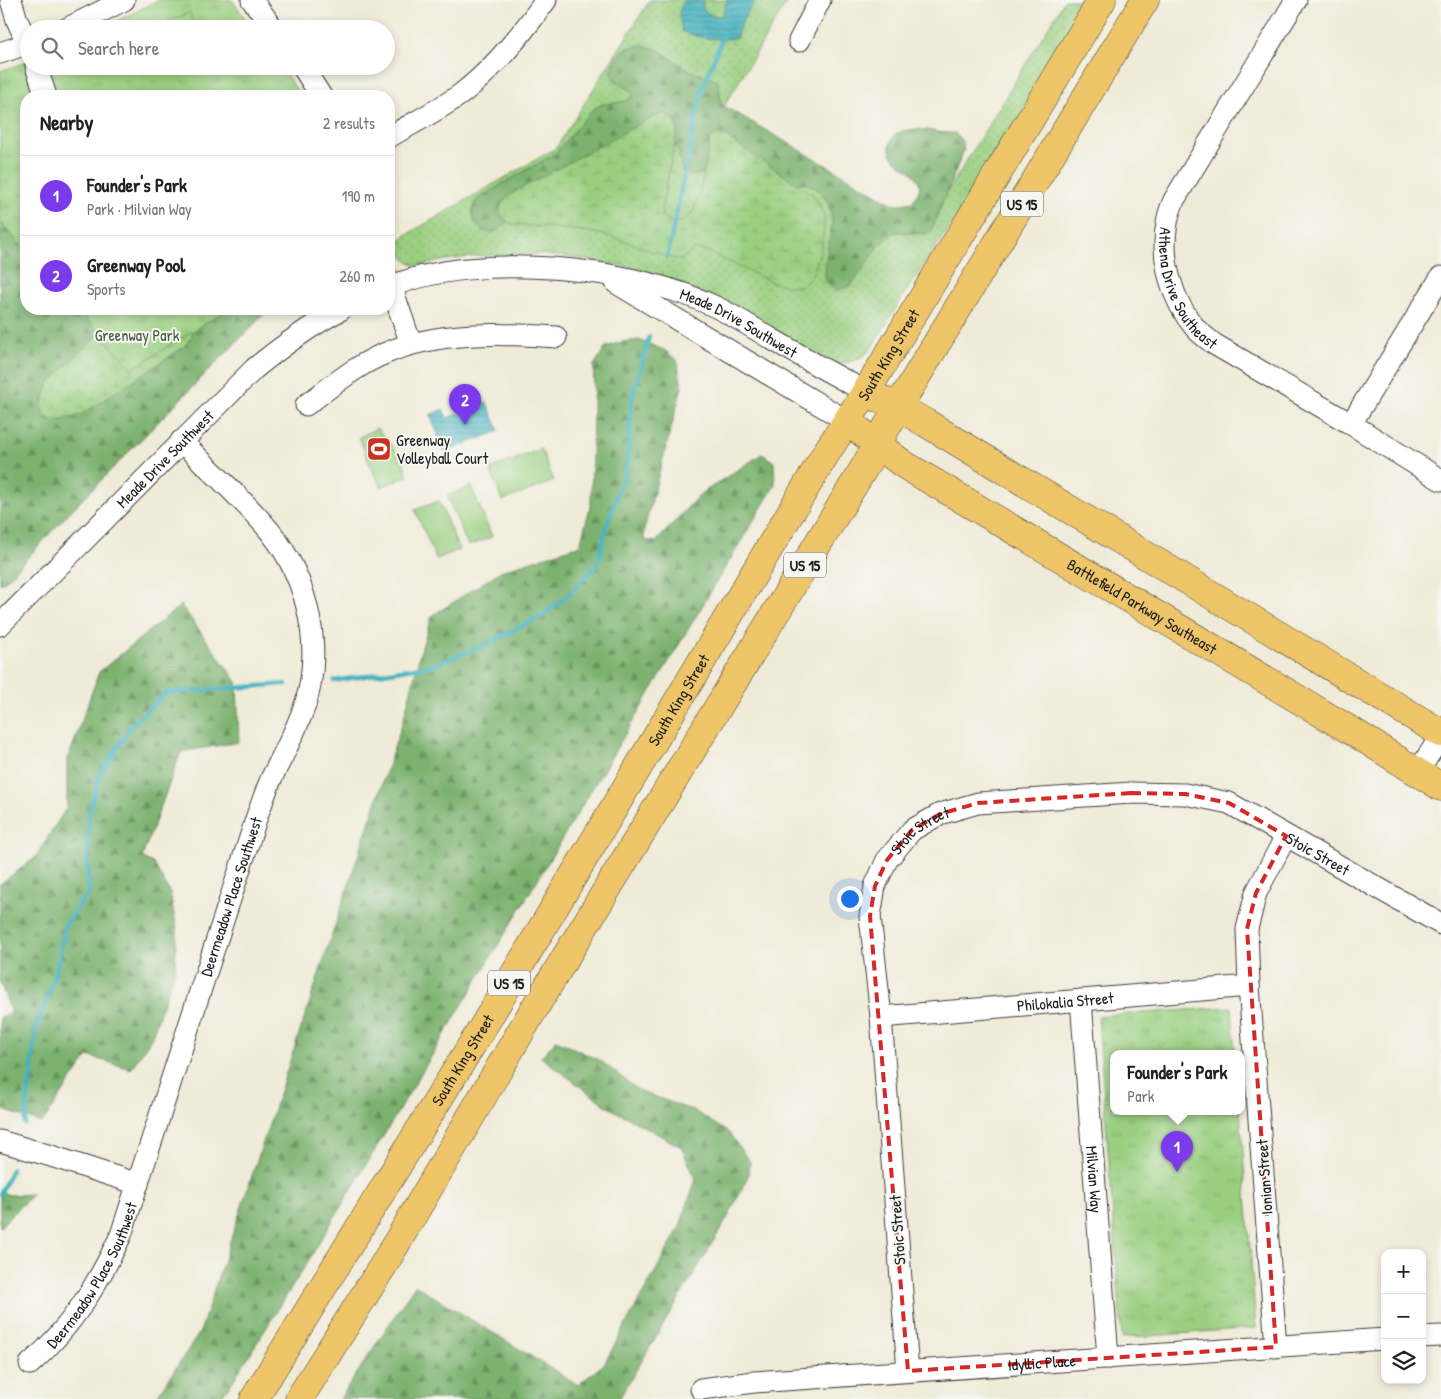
<!DOCTYPE html>
<meta charset="utf-8">
<style>
:root{--surface:#fff;--page:#f6f6f6;--text:#222;--muted:#767676;--line:#e0e0e0;--accent:#7c3aed}
body{margin:0;font-family:"Patrick Hand",sans-serif;background:var(--page);color:var(--text)}
.controls{position:absolute;right:15px;bottom:15px;display:grid;overflow:hidden;border-radius:10px;box-shadow:0 2px 8px #0003}
.controls button{width:45px;height:45px;display:grid;place-items:center;padding:0;border:0;border-bottom:1px solid var(--line);background:var(--surface);color:var(--text);font:25px sans-serif}
.you{position:absolute;left:849px;top:898px;width:18px;height:18px;margin:-12px;border:4px solid #fff;border-radius:50%;background:#1a73e8;box-shadow:0 0 0 8px #1a73e833}
.badge{display:grid;place-items:center;width:32px;height:32px;border-radius:50%;background:var(--accent);color:#fff;font-size:16px;font-weight:700}
.pin{position:absolute;translate:-50% -41px;filter:drop-shadow(0 1px 2px #0008)}
.pin::after{content:'';position:absolute;top:26px;width:18px;height:15px;background:inherit;clip-path:polygon(0 0,100% 0,50% 100%)}
.popup{position:absolute;left:1110px;top:1050px;width:135px;height:65px;box-sizing:border-box;display:grid;place-content:center;border-radius:10px;background:var(--surface);filter:drop-shadow(0 1px 4px #0005);font-size:16px;white-space:nowrap;color:var(--muted)}
.popup b{font-size:19px;color:var(--text)}
.popup::after{content:'';position:absolute;left:50%;top:100%;margin-left:-10px;border:10px solid transparent;border-top-color:var(--surface)}
.list{margin:0;padding:0;list-style:none}
h2{display:flex;justify-content:space-between;align-items:center;height:65px;margin:0;padding:0 20px;font-size:21px}
h2 small{font-size:16px;font-weight:400;color:var(--muted)}
.list li{display:grid;grid-template-columns:32px 1fr auto;gap:15px;align-items:center;box-sizing:border-box;height:80px;padding:0 20px;border-top:1px solid var(--line)}
.list b{display:block;font-size:19px;white-space:nowrap}
.list p{margin:0;font-size:16px;white-space:nowrap;color:var(--muted)}
.list em{font-size:16px;font-style:normal;color:var(--muted)}
.icon{flex:none;width:28px;height:28px;fill:none;stroke:currentColor;stroke-width:2;stroke-linecap:round;stroke-linejoin:round}
.map{position:relative;flex:none;width:1441px;height:1399px;overflow:hidden}
.search{position:absolute;background:var(--surface);box-shadow:0 2px 8px #0003;left:20px;top:20px;width:375px;height:55px;display:flex;align-items:center;gap:12px;box-sizing:border-box;padding:0 18px;border-radius:28px;color:var(--muted);font-size:19px}
.panel{position:absolute;background:var(--surface);box-shadow:0 2px 8px #0003;left:20px;top:90px;width:375px;height:225px;border-radius:20px}
.map>svg:first-child{display:block}
</style>
<div class="map">
<svg width="1441" height="1399" viewBox="0 0 1441 1399">
<defs>
<pattern id="grass-dots" width="8" height="8" patternUnits="userSpaceOnUse" patternTransform="scale(1.25)"><rect width="8" height="8" fill="#9acf80"/><path d="M2 2h.1M6 6h.1" fill="none" stroke="#84b16e" stroke-width="1.8" stroke-linecap="round"/></pattern>
<pattern id="forest-firs" width="22" height="20" patternUnits="userSpaceOnUse" patternTransform="scale(1.25)"><rect width="22" height="20" fill="#7bb26e"/><path d="M5 1l3.5 6h-7zM16 11l3.5 6h-7z" fill="#64905a"/></pattern>
<pattern id="wetland-marsh" width="20" height="14" patternUnits="userSpaceOnUse" patternTransform="scale(1.25)"><rect width="20" height="14" fill="#9acf80"/><path d="M1 5h8M5 5V1M11 12h8M15 12V8" fill="none" stroke="#84b16e"/></pattern>
<pattern id="park-tufts" width="24" height="20" patternUnits="userSpaceOnUse" patternTransform="scale(1.25)"><rect width="24" height="20" fill="#9acf80"/><path d="M3 7l-1-3M5 7V3M7 7l1-3M15 17l-1-3M17 17v-4M19 17l1-3" fill="none" stroke="#84b16e"/></pattern>
<pattern id="water-rules" width="6" height="5" patternUnits="userSpaceOnUse" patternTransform="scale(1.25)"><rect width="6" height="5" fill="#43b2bf"/><path d="M0 2.5h6" fill="none" stroke="#37909a"/></pattern>
</defs>
<rect width="100%" height="100%" fill="#f6f6f2"/>
<filter id="ink" filterUnits="userSpaceOnUse"><feTurbulence type="fractalNoise" baseFrequency=".02" numOctaves="2"/><feDisplacementMap in="SourceGraphic" scale="10" xChannelSelector="R" yChannelSelector="G"/><feConvolveMatrix kernelMatrix="1 2 1 2 8 2 1 2 1" color-interpolation-filters="sRGB"/></filter>
<filter id="wash" filterUnits="userSpaceOnUse"><feTurbulence type="fractalNoise" baseFrequency=".0096" numOctaves="4" result="noise"/><feDisplacementMap in="SourceGraphic" scale="20" xChannelSelector="R" yChannelSelector="G"/><feGaussianBlur stdDeviation="1.12" result="paint"/><feColorMatrix in="noise" values="0 0 0 0 0 0 0 0 0 0 0 0 0 0 0 0 0 1.4 0 .05"/><feComposite in="paint" operator="in"/></filter>
<g filter="url(#wash)">
<rect width="100%" height="100%" fill="#f0ebd8"/>
<path fill="url(#grass-dots)" stroke="#5b764e" d="M650,0H788L717,118L924,230L1065,0H1090L987,173L910,285L869,352C857,361 848,364 834,363L671,279L634,268L574,258L541,254L478,256L446,260L423,265H414L406,260L397,250L399,241L406,235L556,148Z"/>
<path fill="url(#forest-firs)" stroke="#4c6745" d="M641,45C662,48 671,60 689,70C698,75 709,76 718,81C721,90 719,98 722,105L895,205L912,202C937,172 892,170 890,149C889,144 892,139 895,134C921,123 930,134 955,133L962,141L964,150L931,231L926,234L895,232L880,245L852,284L845,288L836,290L826,281C823,261 830,244 832,224C833,205 821,184 800,183C794,182 788,186 781,185C758,181 734,175 710,169C700,175 692,178 682,172L679,153L673,142L509,220C506,222 503,227 500,229C483,242 461,214 480,197L556,153L591,111L600,105L627,101L633,96L632,91L615,81L611,73C618,54 619,49 641,45Z
M26,175V309H269L67,515L8,579L0,584V198Z
M639,340L664,350L677,360L682,387L644,530V540L656,542L699,495L762,454L774,462L775,485L304,1268L231,1384L219,1399H155L200,1332L404,718L421,650L432,616L501,571L580,545L591,504L594,365L606,347L622,342Z
M181,605L237,682L239,742L181,752L142,857L154,864L170,893L177,930L175,970L151,1039L131,1069L88,1056L42,1123L0,1109V1017L11,1013L0,981V884L35,858L67,807V762L99,672Z
M556,1040L601,1061L638,1090L696,1112L729,1133L750,1162L749,1174L728,1217L619,1399H340L415,1285L578,1385L604,1364L679,1229L696,1179L681,1147L608,1107L541,1057Z
M0,1191L9,1195L33,1194L0,1227Z"/>
<path fill="url(#wetland-marsh)" stroke="#5b764e" d="M662,114C672,114 674,120 678,128L661,210L663,218C670,222 680,225 688,218C700,207 706,158 710,141L715,134L723,135L812,194C816,200 821,206 823,214C827,227 818,274 806,283C796,289 782,285 772,282L706,251L694,249L681,260C658,256 638,244 615,238C582,228 546,228 512,224C490,212 501,202 516,191L651,118Z
M124,309L192,325V336L184,347L84,413C49,429 30,419 51,381Z"/>
<path fill="url(#park-tufts)" stroke="#5b764e" d="M158,0H232L253,29H102Z
M29,61V66H280L301,96H26V251L0,221V71Z
M78,309H228L132,369Z
M1232,1007L1235,1053H1113V1111H1240L1256,1328L1122,1338L1098,1016Z"/>
<path fill="#9acf80" stroke="#5b764e" d="M189,12L197,29H163L162,26Z
M377,428L403,460L408,476L381,487L370,466L359,437Z
M541,449L554,481L502,501L490,469Z
M471,486L492,537L468,546L447,496Z
M439,501L459,550L436,559L415,510Z"/>
<path fill="url(#water-rules)" stroke="#30676e" d="M684,0H703V10L713,16H722L727,0H758C746,11 741,23 736,38C717,40 700,39 682,31L679,13Z
M487,402L499,431L445,452L430,415L443,409L447,418Z"/>
<g fill="none" stroke-linecap="round" stroke-linejoin="round">
<path stroke="#43b2bf" stroke-width="4.5" d="M667,258L702,89L724,34
M334,681L433,665L485,645L543,615L570,594L598,563L607,524L627,466L632,398L649,337
M25,1124L37,1023L44,1007L56,971L66,924L89,892L87,852L89,814L100,774L130,728L143,714L166,693L286,684
M0,1194L12,1169"/>
</g>
</g>
<g filter="url(#ink)">
<g fill="none" stroke-linecap="round" stroke-linejoin="round">
<defs>
<g id="minor">
<path d="M11,0L17,20L29,47"/>
<path d="M252,0L274,29"/>
<path id="s1" d="M1296,0L1174,200C1171,207 1168,215 1167,223C1160,259 1172,301 1196,329C1201,334 1208,339 1214,344L1351,424L1441,480"/>
<path d="M66,29L124,0"/>
<path d="M799,41L820,0"/>
<path d="M0,53L29,43"/>
<path d="M36,66L46,96"/>
<path d="M302,66L321,96"/>
<path d="M389,137C413,123 439,110 461,94C494,69 522,34 546,0"/>
<path d="M389,280L411,344"/>
<path d="M616,283L847,421"/>
<path id="s2" d="M389,287C477,251 633,266 718,308C736,317 753,328 770,338C802,357 834,375 866,392"/>
<path d="M306,405C331,387 356,365 386,353C438,331 500,333 556,337"/>
<path d="M1351,424L1441,277"/>
<path id="s3" d="M0,625L254,369C282,346 310,326 342,309"/>
<path d="M1417,773L1441,736"/>
<path id="s4" d="M1081,1000L1108,1358"/>
<path id="s5" d="M881,1017L1249,986"/>
<path d="M0,1141L51,1156L138,1184"/>
<path d="M1422,1337L1441,1336"/>
<path d="M1276,1347L1249,986L1247,929L1256,893L1286,836"/>
<path id="s6" d="M30,1364C71,1328 98,1284 121,1235L258,813C263,801 267,787 273,775C285,751 298,727 306,702C324,640 305,569 262,522C237,494 208,468 181,441"/>
<path id="s7" d="M908,1371L881,1017L870,916L875,886L887,860L912,830L940,814L978,803L1131,793L1185,794L1229,803L1441,924"/>
<path id="s8" d="M701,1389L754,1382L1385,1339"/>
</g>
<g id="major">
<path d="M866,392L898,407L926,423L1441,733"/>
<path id="s9" d="M847,421L903,464L1355,733L1441,787"/>
</g>
<g id="highway">
<path id="s10" d="M254,1399L481,1030L828,450L866,392L1102,0"/>
<path d="M299,1399L386,1261L537,1004L864,468L898,407L1145,0"/>
</g>
</defs>
<use href="#minor" stroke="#3c3b38" stroke-width="23"/>
<use href="#major" stroke="#3c3b38" stroke-width="29"/>
<use href="#highway" stroke="#3c3b38" stroke-width="29"/>
<use href="#minor" stroke="#fff" stroke-width="21"/>
<use href="#major" stroke="#eec569" stroke-width="28"/>
<use href="#highway" stroke="#eec569" stroke-width="28"/>
</g>
</g>
<path fill="none" stroke="#d62828" stroke-width="4" stroke-dasharray="10 6" stroke-linejoin="round" d="M1131,793L1185,794L1229,803L1286,836L1256,893L1247,929L1276,1347L908,1371L870,916L875,886L887,860L912,830L940,814L978,803Z"/>
<defs>
<symbol id="stadium-square" viewBox="-11 -11 22 22"><rect x="-9" y="-9" width="18" height="18" rx="4" fill="#c8321e" stroke="#f6f6f2"/><path d="M0-5a6.5 5 0 1 0 0 10a6.5 5 0 1 0 0-10ZM-3.5-1.8h7v3.6h-7Z" fill="#fff"/></symbol>
</defs>
<g fill-rule="evenodd">
<use href="#stadium-square" x="365" y="435" width="28" height="28"/>
</g>
<g text-anchor="middle" dominant-baseline="central" stroke-width="4" stroke-linejoin="round" paint-order="stroke">
<g fill="#f6f6f2" stroke="#5d5d5c" stroke-width="1">
<rect x="1001" y="191.5" width="42" height="25" rx="4"/>
<rect x="784" y="552.5" width="42" height="25" rx="4"/>
<rect x="488" y="970.5" width="42" height="25" rx="4"/>
</g>
<g font-size="15" font-weight="bold" fill="#1c1c1c">
<text x="1022" y="204">US 15</text>
<text x="805" y="565">US 15</text>
<text x="509" y="983">US 15</text>
</g>
<g font-size="16" fill="#1c1c1c" stroke="#f6f6f2">
<text stroke="none"><textPath href="#s1" startOffset="330">Athena Drive Southeast</textPath></text>
<text stroke="none"><textPath href="#s2" startOffset="362">Meade Drive Southwest</textPath></text>
<text stroke="none"><textPath href="#s10" startOffset="1222">South King Street</textPath></text>
<text stroke="none"><textPath href="#s3" startOffset="234">Meade Drive Southwest</textPath></text>
<text stroke="none"><textPath href="#s9" startOffset="349">Battlefield Parkway Southeast</textPath></text>
<text stroke="none"><textPath href="#s10" startOffset="818">South King Street</textPath></text>
<text stroke="none"><textPath href="#s7" startOffset="561">Stoic Street</textPath></text>
<text stroke="none"><textPath href="#s7" startOffset="981">Stoic Street</textPath></text>
<text stroke="none"><textPath href="#s6" startOffset="515">Deermeadow Place Southwest</textPath></text>
<text stroke="none"><textPath href="#s5" startOffset="185">Philokalia Street</textPath></text>
<text stroke="none"><textPath href="#s10" startOffset="398">South King Street</textPath></text>
<text transform="translate(1264 1177) rotate(-94)">Ionian Street</text>
<text stroke="none"><textPath href="#s4" startOffset="180">Milvian Way</textPath></text>
<text transform="translate(897 1230) rotate(-94)">Stoic Street</text>
<text stroke="none"><textPath href="#s6" startOffset="110">Deermeadow Place Southwest</textPath></text>
<text stroke="none"><textPath href="#s8" startOffset="342">Idyllic Place</textPath></text>
</g>
<g font-size="16" fill="#485b3f" stroke="#f6f6f2">
<text x="137" y="335">Greenway Park</text>
</g>
<g font-size="16" fill="#1c1c1c" stroke="#f6f6f2" text-anchor="start">
<text x="396" y="440">Greenway<tspan x="396" dy="18">Volleyball Court</tspan></text>
</g>
</g>
</svg>
<div class="controls">
<button>+</button>
<button>−</button>
<button><svg class="icon" aria-label="layers" viewBox="0 0 24 24"><path d="M12 4l9 5-9 5-9-5zM3 14l9 5 9-5"/></svg></button>
</div>
<div class="you"></div>
<div class="pin badge" style="left:1177px;top:1172px">1</div>
<div class="popup"><b>Founder's Park</b>Park</div>
<div class="pin badge" style="left:465px;top:425px">2</div>
<div class="search"><svg class="icon" aria-label="search" viewBox="0 0 24 24"><circle cx="10" cy="10" r="6"/><path d="M15 15l6 6"/></svg>Search here</div>
<section class="panel">
<h2>Nearby<small>2 results</small></h2>
<ul class="list">
<li><span class="badge">1</span><div><b>Founder's Park</b><p>Park · Milvian Way</p></div><em>190 m</em></li>
<li><span class="badge">2</span><div><b>Greenway Pool</b><p>Sports</p></div><em>260 m</em></li>
</ul>
</section>
</div>
